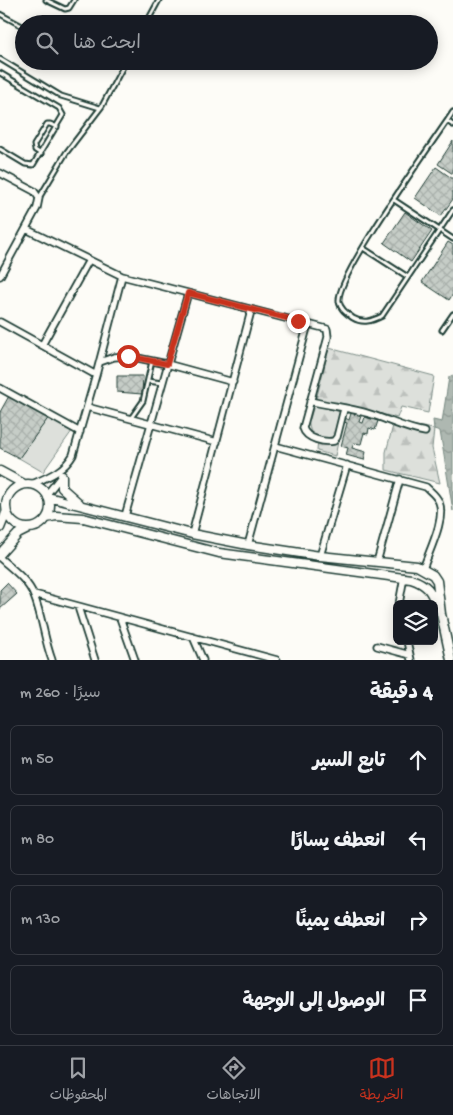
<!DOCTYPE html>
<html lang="ar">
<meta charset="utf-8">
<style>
:root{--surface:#171b24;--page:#20242c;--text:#f1f3f6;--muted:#9ea1a6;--line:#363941;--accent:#c8321e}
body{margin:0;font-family:"Gochi Hand","Playpen Sans Arabic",sans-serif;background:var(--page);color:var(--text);direction:rtl}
.controls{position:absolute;right:15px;bottom:15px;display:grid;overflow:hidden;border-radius:8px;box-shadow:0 2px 12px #0003}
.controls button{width:45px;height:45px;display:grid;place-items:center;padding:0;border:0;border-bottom:1px solid var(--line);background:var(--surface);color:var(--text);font:25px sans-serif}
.stop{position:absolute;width:15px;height:15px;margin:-11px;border:4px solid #c8321e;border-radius:50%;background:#fff}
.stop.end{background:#c8321e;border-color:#fff;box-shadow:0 1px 5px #0008}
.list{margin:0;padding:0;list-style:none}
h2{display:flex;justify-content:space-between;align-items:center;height:65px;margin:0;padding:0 20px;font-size:21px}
h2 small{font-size:16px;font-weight:400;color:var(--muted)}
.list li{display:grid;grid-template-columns:32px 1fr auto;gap:15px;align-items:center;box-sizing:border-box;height:70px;margin:0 10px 10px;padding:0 10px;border:1px solid var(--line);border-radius:8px}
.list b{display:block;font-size:19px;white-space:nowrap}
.list em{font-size:16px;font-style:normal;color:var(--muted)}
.icon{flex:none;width:28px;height:28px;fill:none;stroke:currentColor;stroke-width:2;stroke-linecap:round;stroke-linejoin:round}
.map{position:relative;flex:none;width:453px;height:660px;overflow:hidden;direction:ltr}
.search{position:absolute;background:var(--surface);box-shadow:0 2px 12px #0003;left:15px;right:15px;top:15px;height:55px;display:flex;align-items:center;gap:12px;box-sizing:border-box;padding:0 18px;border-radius:28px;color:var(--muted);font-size:19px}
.sheet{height:385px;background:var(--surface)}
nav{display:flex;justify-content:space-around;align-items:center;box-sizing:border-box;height:70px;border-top:1px solid var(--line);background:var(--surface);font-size:14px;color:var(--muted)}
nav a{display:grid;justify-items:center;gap:2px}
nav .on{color:var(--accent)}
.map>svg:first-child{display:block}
</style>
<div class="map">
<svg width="453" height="660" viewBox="0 0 453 660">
<defs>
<pattern id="forest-firs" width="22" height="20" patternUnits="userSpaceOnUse" patternTransform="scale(1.25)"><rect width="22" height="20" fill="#dde0db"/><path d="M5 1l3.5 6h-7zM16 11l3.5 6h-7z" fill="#bdc1bd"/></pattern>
<pattern id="water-ripples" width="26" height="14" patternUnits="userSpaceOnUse" patternTransform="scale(1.25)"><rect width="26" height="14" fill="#aeb8b1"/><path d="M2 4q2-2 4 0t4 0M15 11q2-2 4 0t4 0" fill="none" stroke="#8d9791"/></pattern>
<pattern id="building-cross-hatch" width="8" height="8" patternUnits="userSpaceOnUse" patternTransform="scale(1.25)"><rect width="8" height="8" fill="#c6cdc7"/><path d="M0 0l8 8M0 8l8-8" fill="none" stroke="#aab1ac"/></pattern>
</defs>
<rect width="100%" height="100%" fill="#fdfcf7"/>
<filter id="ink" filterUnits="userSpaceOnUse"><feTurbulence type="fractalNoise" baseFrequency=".02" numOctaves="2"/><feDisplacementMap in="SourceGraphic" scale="10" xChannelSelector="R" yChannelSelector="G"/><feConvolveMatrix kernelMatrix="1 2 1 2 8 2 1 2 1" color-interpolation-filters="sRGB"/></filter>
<g filter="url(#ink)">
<path fill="#dde0db" stroke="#7e8e88" d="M49,417L72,431L43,472L19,458Z"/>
<path fill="url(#forest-firs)" stroke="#7e8e88" d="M329,348L434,376L428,413L401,407L397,418L345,404L341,406L316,400Z
M314,405L341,412L340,433L335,456L317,451L318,438L311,435L308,419H310Z
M394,422L434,429L432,448L440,483L386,470V452Z"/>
<path fill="url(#water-ripples)" stroke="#75877f" d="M453,375V511L440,431L434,429L433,420L442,422L449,377Z"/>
<path fill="url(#building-cross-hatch)" stroke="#1f3d34" d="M453,141V174L438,164Z
M436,167L453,179V199L441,216L415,198Z
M405,212L432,231L411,262L384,243Z
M448,242L453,245V294L449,300L422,282Z
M117,376H143L142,394L117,392Z
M9,396L49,417L19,458L0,448V412Z
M352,410L362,413L359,422L363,423L365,417L378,421L375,430L369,428L368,434L364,433L361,444L354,443L352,448L366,452L364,460L346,455L348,448L341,446L347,423L344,422L345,418L349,420Z
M7,583L17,594L0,609V590Z"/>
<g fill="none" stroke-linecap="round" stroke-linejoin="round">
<defs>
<path id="service" d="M46,0L65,9L69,8L74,0
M0,14L24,27
M146,24L159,0
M0,59L61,96L100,108
M0,73L59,108L63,115L33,165L25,164L0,149
M453,112C434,141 336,276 339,301C340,309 347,314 353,318C363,324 372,321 382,316L453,210
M447,121L453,125
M41,154L35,150L34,145L47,124H50L57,127
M39,198L66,153L102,106L126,61
M394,200L453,239
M363,248L408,277
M442,330L453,314
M148,381L162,383
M131,418L143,401L152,361"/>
<path id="minor" d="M0,173L34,191L39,198L37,208L0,276
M26,229L122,276L327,329L328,337L303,428C306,439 325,443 334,441L337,437L344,409
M0,322L96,375
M42,345L89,260
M100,362L114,357L128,356L167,364L233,382
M0,388L80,432
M310,401C330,406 351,408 370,414C389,420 406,429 425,432
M87,407L217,442
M275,446L426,487C431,492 436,495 439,502C446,519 429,551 423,569
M32,484C48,477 64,471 73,455L96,375L122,276
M47,494L62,475
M125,516L188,293
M192,534L251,311
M248,545L308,324
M320,556L347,465
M0,558C12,569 28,580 34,596C42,615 44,639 52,660
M377,562L400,479
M34,594L277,660
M399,604L404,577
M78,607L95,660
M120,618L135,660
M193,637L203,660
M407,641L411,660
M377,646L410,655"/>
<path id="tertiary" d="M0,471L24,484
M62,476V488L79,503
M6 506a22 22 0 1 1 44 0a22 22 0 1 1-44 0Z
M48,497L192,534L248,545L320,556L417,566L433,575L437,581L441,614L451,660
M47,518L56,516L83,518L219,553L411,579C429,585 431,592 438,608
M0,528L6,513
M0,554L18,534L28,529"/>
</defs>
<use href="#service" stroke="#1f3d34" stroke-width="7"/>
<use href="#minor" stroke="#1f3d34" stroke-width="9"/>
<use href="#tertiary" stroke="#1f3d34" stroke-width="11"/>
<use href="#service" stroke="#fdfcf7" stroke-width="3"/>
<use href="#minor" stroke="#fdfcf7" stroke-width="5.5"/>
<use href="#tertiary" stroke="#fdfcf7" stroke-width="8"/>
</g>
</g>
<g fill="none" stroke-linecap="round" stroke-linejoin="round" filter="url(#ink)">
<path stroke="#c8321e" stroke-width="6" d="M128,356L167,364L188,293L298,321"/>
</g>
</svg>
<div class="controls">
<button><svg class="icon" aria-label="layers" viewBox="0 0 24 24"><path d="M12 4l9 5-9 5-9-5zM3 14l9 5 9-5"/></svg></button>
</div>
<div class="stop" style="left:128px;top:356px"></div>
<div class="stop end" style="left:298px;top:321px"></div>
<div class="search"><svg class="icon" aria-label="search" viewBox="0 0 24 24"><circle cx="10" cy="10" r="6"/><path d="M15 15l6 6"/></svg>ابحث هنا</div>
</div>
<section class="sheet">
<h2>4 دقيقة<small>سيرًا · 260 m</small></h2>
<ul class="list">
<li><svg class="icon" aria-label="ahead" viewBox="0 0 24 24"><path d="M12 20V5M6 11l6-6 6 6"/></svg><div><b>تابع السير</b></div><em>50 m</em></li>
<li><svg class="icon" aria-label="left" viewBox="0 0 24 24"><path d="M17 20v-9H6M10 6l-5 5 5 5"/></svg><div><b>انعطف يسارًا</b></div><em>80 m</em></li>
<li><svg class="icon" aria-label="right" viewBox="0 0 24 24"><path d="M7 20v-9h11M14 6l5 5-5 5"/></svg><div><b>انعطف يمينًا</b></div><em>130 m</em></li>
<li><svg class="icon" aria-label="arrive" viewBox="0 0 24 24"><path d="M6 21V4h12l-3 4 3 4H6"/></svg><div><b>الوصول إلى الوجهة</b></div></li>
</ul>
</section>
<nav>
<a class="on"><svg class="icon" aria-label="map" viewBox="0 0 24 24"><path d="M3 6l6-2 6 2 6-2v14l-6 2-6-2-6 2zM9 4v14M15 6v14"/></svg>الخريطة</a>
<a><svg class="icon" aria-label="directions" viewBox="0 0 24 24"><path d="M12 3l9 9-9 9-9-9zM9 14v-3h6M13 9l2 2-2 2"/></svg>الاتجاهات</a>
<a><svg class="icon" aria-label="saved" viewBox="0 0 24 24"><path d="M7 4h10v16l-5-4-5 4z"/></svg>المحفوظات</a>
</nav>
